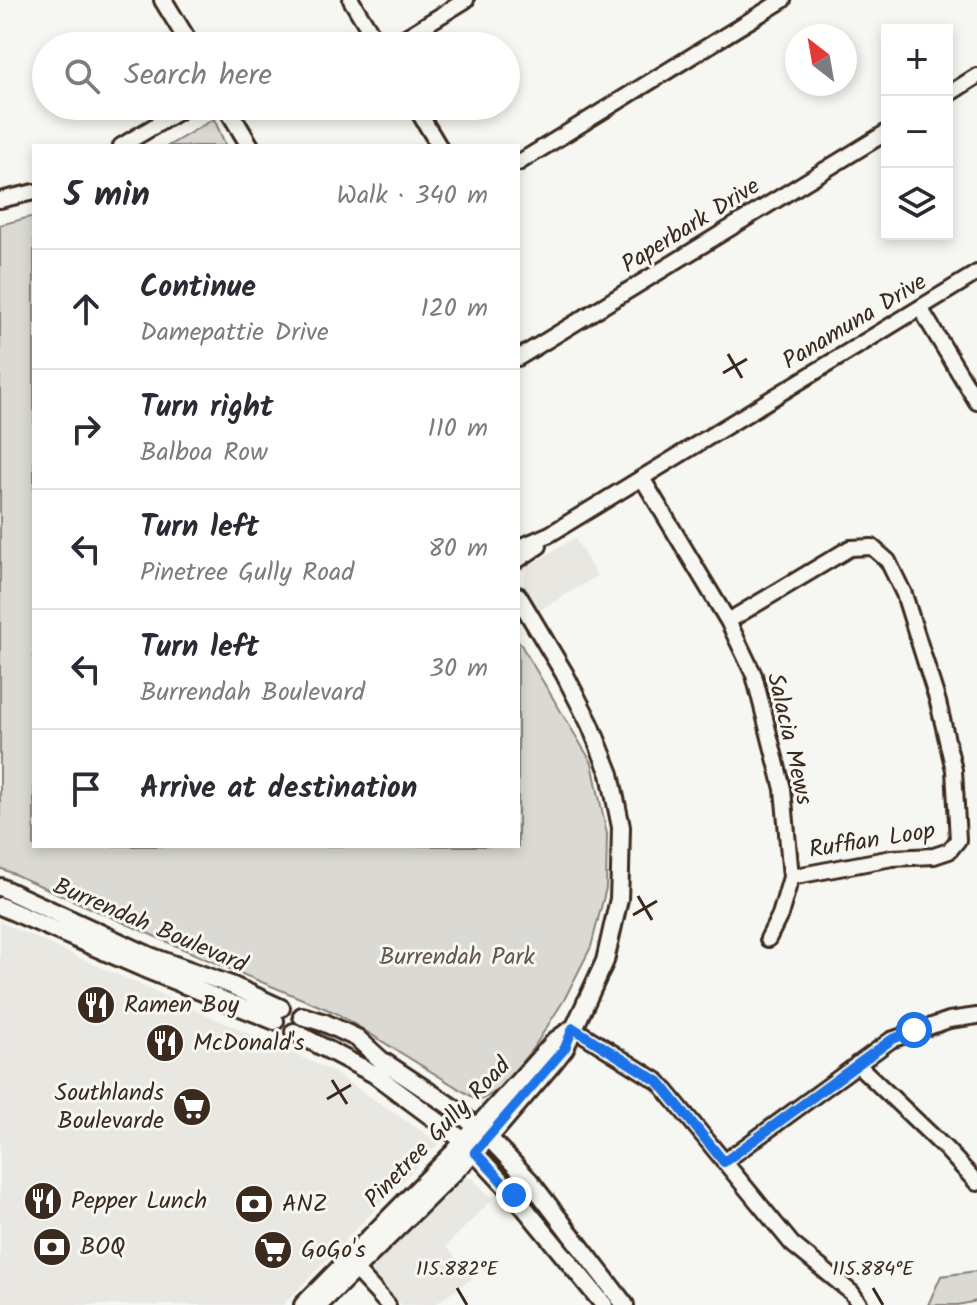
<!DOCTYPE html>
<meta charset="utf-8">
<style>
:root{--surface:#fff;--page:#f7f7f7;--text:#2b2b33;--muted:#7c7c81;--line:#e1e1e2}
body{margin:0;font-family:Kalam,sans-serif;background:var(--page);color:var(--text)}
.controls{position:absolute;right:24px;top:24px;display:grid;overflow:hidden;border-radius:0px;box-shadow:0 4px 12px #0003}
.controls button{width:72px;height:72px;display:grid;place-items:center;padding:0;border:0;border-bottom:2px solid var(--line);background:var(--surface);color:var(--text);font:40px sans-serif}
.compass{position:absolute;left:785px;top:24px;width:72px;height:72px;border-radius:50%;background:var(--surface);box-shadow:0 4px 12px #0003;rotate:329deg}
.stop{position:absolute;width:24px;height:24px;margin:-18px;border:6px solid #1a73e8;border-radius:50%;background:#fff}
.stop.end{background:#1a73e8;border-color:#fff;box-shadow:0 2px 8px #0008}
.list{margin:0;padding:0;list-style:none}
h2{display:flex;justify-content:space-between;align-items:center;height:104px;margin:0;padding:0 32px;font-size:34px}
h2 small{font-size:26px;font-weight:400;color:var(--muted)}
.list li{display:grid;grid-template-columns:52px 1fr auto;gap:24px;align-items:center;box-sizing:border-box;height:120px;padding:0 32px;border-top:2px solid var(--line)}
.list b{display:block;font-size:30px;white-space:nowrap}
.list p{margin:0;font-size:26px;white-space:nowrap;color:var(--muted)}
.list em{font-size:26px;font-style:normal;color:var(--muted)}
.icon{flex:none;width:44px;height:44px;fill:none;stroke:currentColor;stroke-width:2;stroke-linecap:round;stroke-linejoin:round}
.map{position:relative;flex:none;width:977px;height:1305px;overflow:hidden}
.search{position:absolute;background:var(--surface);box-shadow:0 4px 12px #0003;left:32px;top:32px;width:488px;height:88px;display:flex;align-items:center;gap:20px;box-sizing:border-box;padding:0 28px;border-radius:44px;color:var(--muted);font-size:30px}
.panel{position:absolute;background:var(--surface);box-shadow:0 4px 12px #0003;left:32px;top:144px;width:488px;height:704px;border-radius:0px}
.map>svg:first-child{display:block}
</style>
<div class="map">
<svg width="977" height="1305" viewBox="0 0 977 1305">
<rect width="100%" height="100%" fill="#f6f6f2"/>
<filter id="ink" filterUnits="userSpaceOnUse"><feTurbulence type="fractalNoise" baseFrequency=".0125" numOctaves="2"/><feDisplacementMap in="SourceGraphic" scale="16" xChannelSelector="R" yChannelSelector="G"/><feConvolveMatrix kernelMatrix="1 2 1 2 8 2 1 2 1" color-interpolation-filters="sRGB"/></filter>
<g filter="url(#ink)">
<path fill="#e8e7e2" d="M575,538L597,576L540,610L523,583L528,566Z
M0,922L330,1070L439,1143L283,1305H0Z
M472,1178L493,1199L446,1246L473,1278L434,1305H402L372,1275L373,1261L457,1179Z"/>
<path fill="#dad9d3" stroke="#8a8278" stroke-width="2" d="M214,119L226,146H168Z
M34,216V846H518V640L592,763L607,834L606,888L591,947L564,1000L534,1047L500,1089L479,1101L336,1013L206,959L0,868V225Z
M977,1271V1301L958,1305H928L941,1276Z"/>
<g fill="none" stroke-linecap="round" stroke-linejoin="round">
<defs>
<path id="minor" d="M351,0L379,46
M391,46L466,0
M947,95L977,76
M415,106L439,146
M121,146L188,106
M518,163L783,0
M0,200L34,192
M920,308L977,402
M518,358L887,132
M642,478L728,621L754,675L783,789L791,877L780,915L768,939
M518,548L550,534L977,273
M518,560L539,546
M728,621L850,548L872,547L888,561L904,594L938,702L954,770L958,840L949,851L934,856L892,858L791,877
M573,1028L659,1082L792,1244L852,1293L860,1305
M857,1064L946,1149L977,1183
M724,1162L891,1040L949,1020L977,1016
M350,1264L388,1305"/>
<path id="major" d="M163,0L191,46
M226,106L250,146
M0,887L150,956L231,985L281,1008
M0,906L145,969L275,1021
M302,1016L325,1023L357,1038L381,1060L455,1109L489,1138L530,1181L625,1305
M294,1032L374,1074L464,1141L514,1195L604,1305
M303,1305L454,1152L556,1040L573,1028
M319,1305L489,1138L554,1062L565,1048L605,961L619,899L620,871L621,827L610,774L590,724L564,673L518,596"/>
</defs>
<use href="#minor" stroke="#3b2a1e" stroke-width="20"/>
<use href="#major" stroke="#3b2a1e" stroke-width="22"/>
<use href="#minor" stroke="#f6f6f2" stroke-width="14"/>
<use href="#major" stroke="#f6f6f2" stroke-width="16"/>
</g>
</g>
<g fill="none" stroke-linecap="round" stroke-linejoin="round" filter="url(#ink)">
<path stroke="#1a73e8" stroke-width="10" d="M514,1195L475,1152L565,1048L573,1028L659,1082L724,1162L891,1040L914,1030"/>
</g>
<path fill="none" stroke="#3b2a1e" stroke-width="3" d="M728,354L742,378M723,373L747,359M638,896L652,920M633,915L657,901M332,1080L347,1104M327,1099L351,1085M457,1288L467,1305M873,1288L883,1305"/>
<defs>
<symbol id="restaurant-disc" viewBox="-11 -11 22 22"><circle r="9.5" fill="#3b2a1e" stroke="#f6f6f2"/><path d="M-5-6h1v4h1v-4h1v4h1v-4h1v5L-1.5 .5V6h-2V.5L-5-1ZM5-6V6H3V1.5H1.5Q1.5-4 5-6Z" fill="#fff"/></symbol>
<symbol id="supermarket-disc" viewBox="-11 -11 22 22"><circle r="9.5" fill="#3b2a1e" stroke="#f6f6f2"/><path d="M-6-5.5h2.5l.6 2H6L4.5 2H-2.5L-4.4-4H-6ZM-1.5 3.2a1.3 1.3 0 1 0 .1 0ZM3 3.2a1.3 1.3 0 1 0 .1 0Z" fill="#fff"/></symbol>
<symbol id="bank-disc" viewBox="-11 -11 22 22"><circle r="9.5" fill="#3b2a1e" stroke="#f6f6f2"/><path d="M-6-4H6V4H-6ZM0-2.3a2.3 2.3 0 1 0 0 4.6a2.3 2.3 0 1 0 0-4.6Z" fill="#fff"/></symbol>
</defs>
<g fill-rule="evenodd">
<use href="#restaurant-disc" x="74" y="983" width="44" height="44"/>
<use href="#restaurant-disc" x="143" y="1021" width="44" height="44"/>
<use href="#supermarket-disc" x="170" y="1085" width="44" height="44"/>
<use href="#restaurant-disc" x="21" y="1179" width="44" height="44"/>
<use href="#bank-disc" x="232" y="1182" width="44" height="44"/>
<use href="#bank-disc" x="30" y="1225" width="44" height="44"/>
<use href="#supermarket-disc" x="251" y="1228" width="44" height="44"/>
</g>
<g text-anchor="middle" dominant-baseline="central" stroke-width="6" stroke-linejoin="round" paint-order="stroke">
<g font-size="24" fill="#3b2a1e" stroke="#f6f6f2">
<text transform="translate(691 226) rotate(-32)">Paperbark Drive</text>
<text transform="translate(855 322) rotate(-31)">Panamuna Drive</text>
<text transform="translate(789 739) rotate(77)">Salacia Mews</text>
<text transform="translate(872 841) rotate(-9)">Ruffian Loop</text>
<text transform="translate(150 926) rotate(23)">Burrendah Boulevard</text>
<text transform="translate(438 1133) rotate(-46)">Pinetree Gully Road</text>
</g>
<g font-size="24" fill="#63564b" stroke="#f6f6f2">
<text x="457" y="957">Burrendah Park</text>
</g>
<g font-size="24" fill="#3b2a1e" stroke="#f6f6f2" text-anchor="start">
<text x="124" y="1005">Ramen Boy</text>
<text x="193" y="1043">McDonald's</text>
<text x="164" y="1093" text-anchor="end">Southlands<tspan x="164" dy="28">Boulevarde</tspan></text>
<text x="71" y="1201">Pepper Lunch</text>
<text x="282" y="1204">ANZ</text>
<text x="80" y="1247">BOQ</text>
<text x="301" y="1250">GoGo's</text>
</g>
</g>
<g font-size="20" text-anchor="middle" fill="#3b2a1e" stroke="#f6f6f2" stroke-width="6" stroke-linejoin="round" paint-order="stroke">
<text x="457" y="1275">115.882°E</text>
<text x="873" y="1275">115.884°E</text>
</g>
</svg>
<div class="controls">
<button>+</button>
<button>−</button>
<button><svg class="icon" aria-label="layers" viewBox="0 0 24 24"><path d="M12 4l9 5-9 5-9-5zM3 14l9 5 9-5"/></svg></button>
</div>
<svg class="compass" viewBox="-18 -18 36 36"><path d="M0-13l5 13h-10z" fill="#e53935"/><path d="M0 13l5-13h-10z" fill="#7c7c81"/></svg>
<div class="stop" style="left:914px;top:1030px"></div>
<div class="stop end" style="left:514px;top:1195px"></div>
<div class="search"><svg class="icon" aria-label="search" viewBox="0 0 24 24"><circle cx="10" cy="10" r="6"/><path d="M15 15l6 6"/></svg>Search here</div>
<section class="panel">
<h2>5 min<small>Walk · 340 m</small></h2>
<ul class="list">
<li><svg class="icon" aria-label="ahead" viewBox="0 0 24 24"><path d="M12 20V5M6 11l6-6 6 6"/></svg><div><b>Continue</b><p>Damepattie Drive</p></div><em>120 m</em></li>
<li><svg class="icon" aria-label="right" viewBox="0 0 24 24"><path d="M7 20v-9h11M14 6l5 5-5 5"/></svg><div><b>Turn right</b><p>Balboa Row</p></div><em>110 m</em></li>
<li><svg class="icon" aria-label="left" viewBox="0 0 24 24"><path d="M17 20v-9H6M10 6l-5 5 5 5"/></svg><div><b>Turn left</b><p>Pinetree Gully Road</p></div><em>80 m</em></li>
<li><svg class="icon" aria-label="left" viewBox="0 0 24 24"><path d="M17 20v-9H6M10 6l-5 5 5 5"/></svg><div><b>Turn left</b><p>Burrendah Boulevard</p></div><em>30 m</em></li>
<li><svg class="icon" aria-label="arrive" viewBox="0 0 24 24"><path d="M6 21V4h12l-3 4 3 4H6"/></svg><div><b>Arrive at destination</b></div></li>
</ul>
</section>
</div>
